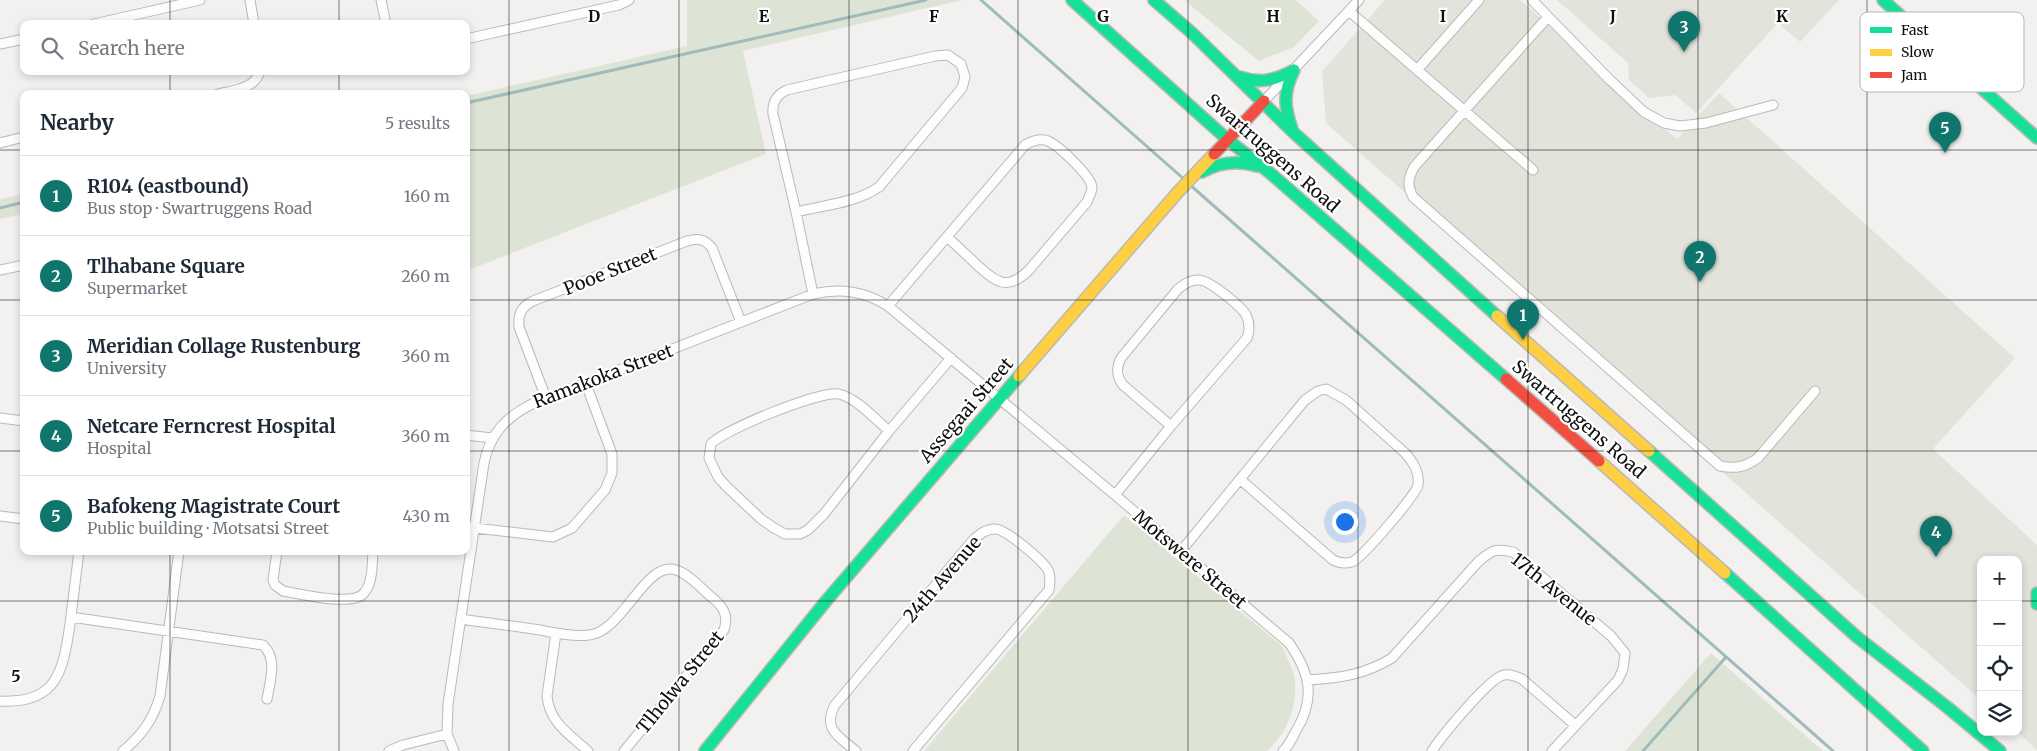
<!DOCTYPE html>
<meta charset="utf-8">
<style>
:root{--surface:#fff;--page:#f6f6f7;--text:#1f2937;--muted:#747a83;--line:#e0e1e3;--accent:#0f766e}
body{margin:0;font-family:Merriweather,serif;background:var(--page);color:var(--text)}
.controls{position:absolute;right:15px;bottom:15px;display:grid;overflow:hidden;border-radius:10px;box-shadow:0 2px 8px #0003}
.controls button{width:45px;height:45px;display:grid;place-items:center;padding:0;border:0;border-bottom:1px solid var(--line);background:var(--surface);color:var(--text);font:25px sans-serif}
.you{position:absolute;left:1344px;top:521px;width:18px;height:18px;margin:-12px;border:4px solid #fff;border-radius:50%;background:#1a73e8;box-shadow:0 0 0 8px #1a73e833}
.badge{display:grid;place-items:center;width:32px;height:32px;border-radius:50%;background:var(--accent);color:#fff;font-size:16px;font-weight:700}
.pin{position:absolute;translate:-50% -41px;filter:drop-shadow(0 1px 2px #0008)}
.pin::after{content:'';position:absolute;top:26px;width:18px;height:15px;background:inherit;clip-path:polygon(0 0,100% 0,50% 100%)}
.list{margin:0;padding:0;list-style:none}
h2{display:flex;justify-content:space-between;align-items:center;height:65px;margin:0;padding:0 20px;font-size:21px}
h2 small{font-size:16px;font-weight:400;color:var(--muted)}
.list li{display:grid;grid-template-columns:32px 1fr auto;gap:15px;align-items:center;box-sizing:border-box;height:80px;padding:0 20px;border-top:1px solid var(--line)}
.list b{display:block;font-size:19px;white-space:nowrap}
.list p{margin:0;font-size:16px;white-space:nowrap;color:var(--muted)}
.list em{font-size:16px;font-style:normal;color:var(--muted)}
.icon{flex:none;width:28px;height:28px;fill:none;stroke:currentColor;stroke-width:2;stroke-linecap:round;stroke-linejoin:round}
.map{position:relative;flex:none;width:2037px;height:751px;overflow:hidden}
.search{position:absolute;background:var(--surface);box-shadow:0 2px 8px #0003;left:20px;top:20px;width:450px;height:55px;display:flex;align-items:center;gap:12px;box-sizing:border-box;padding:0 18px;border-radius:10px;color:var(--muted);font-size:19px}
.panel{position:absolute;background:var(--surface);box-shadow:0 2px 8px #0003;left:20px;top:90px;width:450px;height:465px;border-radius:10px}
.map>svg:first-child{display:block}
</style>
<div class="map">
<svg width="2037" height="751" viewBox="0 0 2037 751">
<rect width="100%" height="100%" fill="#f2f1f0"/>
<path fill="#e3e3dc" d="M1385,0H1520L1677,139L1719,93L2015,358L1933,449L2037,545V750L2017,732L2018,560H1981V700L1326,123L1322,71Z
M1557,0H1839L1800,42L1778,23L1696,113L1675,95L1649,98L1629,80L1628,63Z"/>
<path fill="#dee4d5" d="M687,0H962L743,51L766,154L466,271V96L687,46Z
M1184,0H1296L1319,21L1294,47L1259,61Z
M24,194V214L0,219V199Z
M1124,515L1282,646C1286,655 1290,663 1293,672C1301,698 1288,734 1267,751H924Z
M1711,653L1823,751H1625Z"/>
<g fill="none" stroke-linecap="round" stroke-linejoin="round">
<path stroke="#a0bbbc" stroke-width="3" d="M981,0L1185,180
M466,103L926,0
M1189,184L1833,751
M0,208L24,202
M1643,751L1726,657"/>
<defs>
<path id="street" d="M250,0L254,24
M381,0L386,24
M1532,0L1609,79L1644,112L1664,123L1680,126L1706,123L1773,105
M1349,11L1533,170
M1548,17L1414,167C1408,179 1407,185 1413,197L1720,466C1736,469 1745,467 1758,458L1815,391
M94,24L200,0
M466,39L619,5L629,0
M0,44L24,39
M1417,70L1479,0
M218,94C234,90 255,89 260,71
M1264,101L1359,0
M0,143L24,137
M796,212C824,205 856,203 879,187L962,88L965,77L961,64L948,55L935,56L787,90C776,95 772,102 773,114L796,212L813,294
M0,270L24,265
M888,306L1025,145C1032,141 1040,138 1048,141C1058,145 1091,176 1092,187C1092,192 1089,197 1087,202L1029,270C1007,292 996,282 976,264C967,255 957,246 947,237
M546,398L519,327C518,314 521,307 533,301L687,241C698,238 705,239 712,248L741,322
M0,418L24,421
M889,431C875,419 858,399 839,394C821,390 723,430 711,444L709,458L718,477L726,486L761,519L774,528L785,534H800L808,530L824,514L889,431L951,358
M466,435L492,438
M1115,495L1171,426L1247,338C1250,330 1250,323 1246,315C1241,306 1209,280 1199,280C1191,279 1184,284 1178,289L1121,358C1116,368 1116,376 1123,385L1171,426
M0,516L24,519
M466,527L553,537L572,528L605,490L612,473V454L586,384
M277,551L273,580L275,585L283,591C300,594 353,607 364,593C373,583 372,564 373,551
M1181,551L1305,400L1318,391L1326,389L1346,400L1405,453C1413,462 1420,472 1418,485C1416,495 1362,558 1352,562C1345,564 1339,563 1333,560L1241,480
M71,617L263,645C278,659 270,681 267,699
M461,619C487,623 513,626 540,630C555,633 573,637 589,635C623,632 645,560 676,570C690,574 703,591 715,600C725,609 728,617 724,630L624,751
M556,633L547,696C549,722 570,735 588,751
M1308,680C1340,678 1364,675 1392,658L1478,562C1492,550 1495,548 1513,552L1611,636L1625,653L1623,669L1618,680L1552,751
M0,701C57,704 63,672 70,624C73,600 76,576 79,551
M123,751C142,735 153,720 160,696L179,551
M389,751L403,745L447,734
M454,751L447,734L448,704L484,463C490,434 506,417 532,404L813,294C841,288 864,291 888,306L1115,495L1289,643C1310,673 1316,698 1296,731C1292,738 1289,746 1283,751
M856,751C839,737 822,729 835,705L974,539C980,534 986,529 995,529C1006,529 1042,560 1048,570C1051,576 1050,583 1049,590L913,751
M1432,751C1441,737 1490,677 1504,675C1510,674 1516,676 1522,679L1575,725"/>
<path id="fast" d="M1072,0L1228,140L1270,173L1506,379
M1154,0L1192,33L1293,132L1497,316
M1883,0L2037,138
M1240,77C1260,84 1276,80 1294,70
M1292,129C1284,105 1283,93 1294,70
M1202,172C1220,162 1237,160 1257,166
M1649,451L1857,637L1947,707L2000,751
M1725,573L1923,751
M2037,593V604
M705,751L826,601L1019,376"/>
<path id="slow" d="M1497,316L1649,451
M1019,376L1178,192L1214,154
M1599,461L1725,573"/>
<path id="jam" d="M1214,154L1264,101
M1506,379L1599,461"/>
</defs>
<use href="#street" stroke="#bab9b8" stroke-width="11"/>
<use href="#fast" stroke="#bab9b8" stroke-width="14"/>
<use href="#slow" stroke="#bab9b8" stroke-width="14"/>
<use href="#jam" stroke="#bab9b8" stroke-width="14"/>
<use href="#street" stroke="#fdfdfd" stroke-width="9"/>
<use href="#fast" stroke="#16e098" stroke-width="11"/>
<use href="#slow" stroke="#ffcf43" stroke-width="11"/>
<use href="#jam" stroke="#f24e42" stroke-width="11"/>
</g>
<path fill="none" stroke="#100f0e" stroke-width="1" stroke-opacity="0.55" d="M170,0V24M339,0V24M509,0V751M679,0V751M849,0V751M1018,0V751M1188,0V751M1358,0V751M1528,0V751M1698,0V751M1867,0V751M170,71V94M339,71V94M0,150H24M466,150H2037M0,300H24M466,300H2037M0,451H24M466,451H2037M170,551V751M339,551V751M0,601H1981M2018,601H2037"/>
<g text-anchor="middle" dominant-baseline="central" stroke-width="4.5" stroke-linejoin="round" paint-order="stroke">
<g font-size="18" fill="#100f0e" stroke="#fff">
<text transform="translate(1273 153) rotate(41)">Swartruggens Road</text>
<text transform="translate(610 271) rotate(-22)">Pooe Street</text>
<text transform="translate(603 376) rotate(-21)">Ramakoka Street</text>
<text transform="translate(966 410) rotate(-49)">Assegaai Street</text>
<text transform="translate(1579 419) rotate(41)">Swartruggens Road</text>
<text transform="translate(1190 559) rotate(40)">Motswere Street</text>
<text transform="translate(942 579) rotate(-49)">24th Avenue</text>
<text transform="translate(1554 589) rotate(39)">17th Avenue</text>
<text transform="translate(680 682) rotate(-51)">Tlholwa Street</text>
</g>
</g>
<rect x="1860" y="12" width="164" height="80" rx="8" fill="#fff" stroke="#b7b7b7" stroke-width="1"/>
<rect x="1870" y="27" width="22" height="6" fill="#16e098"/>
<rect x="1870" y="49" width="22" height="7" fill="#ffcf43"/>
<rect x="1870" y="72" width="22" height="6" fill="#f24e42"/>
<g font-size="14" fill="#100f0e">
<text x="1901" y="35">Fast</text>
<text x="1901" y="57">Slow</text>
<text x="1901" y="80">Jam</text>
</g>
<g font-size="16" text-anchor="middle" font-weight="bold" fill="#100f0e" stroke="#fff" stroke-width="4.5" stroke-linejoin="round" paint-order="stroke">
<text x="594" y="22">D</text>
<text x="764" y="22">E</text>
<text x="934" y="22">F</text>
<text x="1103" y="22">G</text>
<text x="1273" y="22">H</text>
<text x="1443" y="22">I</text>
<text x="1613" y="22">J</text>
<text x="1782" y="22">K</text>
<text x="16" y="682">5</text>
</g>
</svg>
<div class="controls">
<button>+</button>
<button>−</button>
<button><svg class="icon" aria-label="locate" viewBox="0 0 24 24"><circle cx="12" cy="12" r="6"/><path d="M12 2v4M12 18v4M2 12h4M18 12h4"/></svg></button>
<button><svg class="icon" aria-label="layers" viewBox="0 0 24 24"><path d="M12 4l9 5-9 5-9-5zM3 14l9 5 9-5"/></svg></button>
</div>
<div class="you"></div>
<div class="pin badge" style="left:1523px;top:340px">1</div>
<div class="pin badge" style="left:1700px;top:282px">2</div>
<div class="pin badge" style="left:1684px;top:52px">3</div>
<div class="pin badge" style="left:1936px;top:557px">4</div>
<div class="pin badge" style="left:1945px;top:153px">5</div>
<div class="search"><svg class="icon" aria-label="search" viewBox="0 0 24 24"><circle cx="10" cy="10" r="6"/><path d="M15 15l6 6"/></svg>Search here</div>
<section class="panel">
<h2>Nearby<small>5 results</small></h2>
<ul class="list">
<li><span class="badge">1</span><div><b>R104 (eastbound)</b><p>Bus stop · Swartruggens Road</p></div><em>160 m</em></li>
<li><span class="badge">2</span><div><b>Tlhabane Square</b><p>Supermarket</p></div><em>260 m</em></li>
<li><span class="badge">3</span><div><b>Meridian Collage Rustenburg</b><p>University</p></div><em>360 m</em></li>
<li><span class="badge">4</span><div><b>Netcare Ferncrest Hospital</b><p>Hospital</p></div><em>360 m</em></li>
<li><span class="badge">5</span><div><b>Bafokeng Magistrate Court</b><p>Public building · Motsatsi Street</p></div><em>430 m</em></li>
</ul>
</section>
</div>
